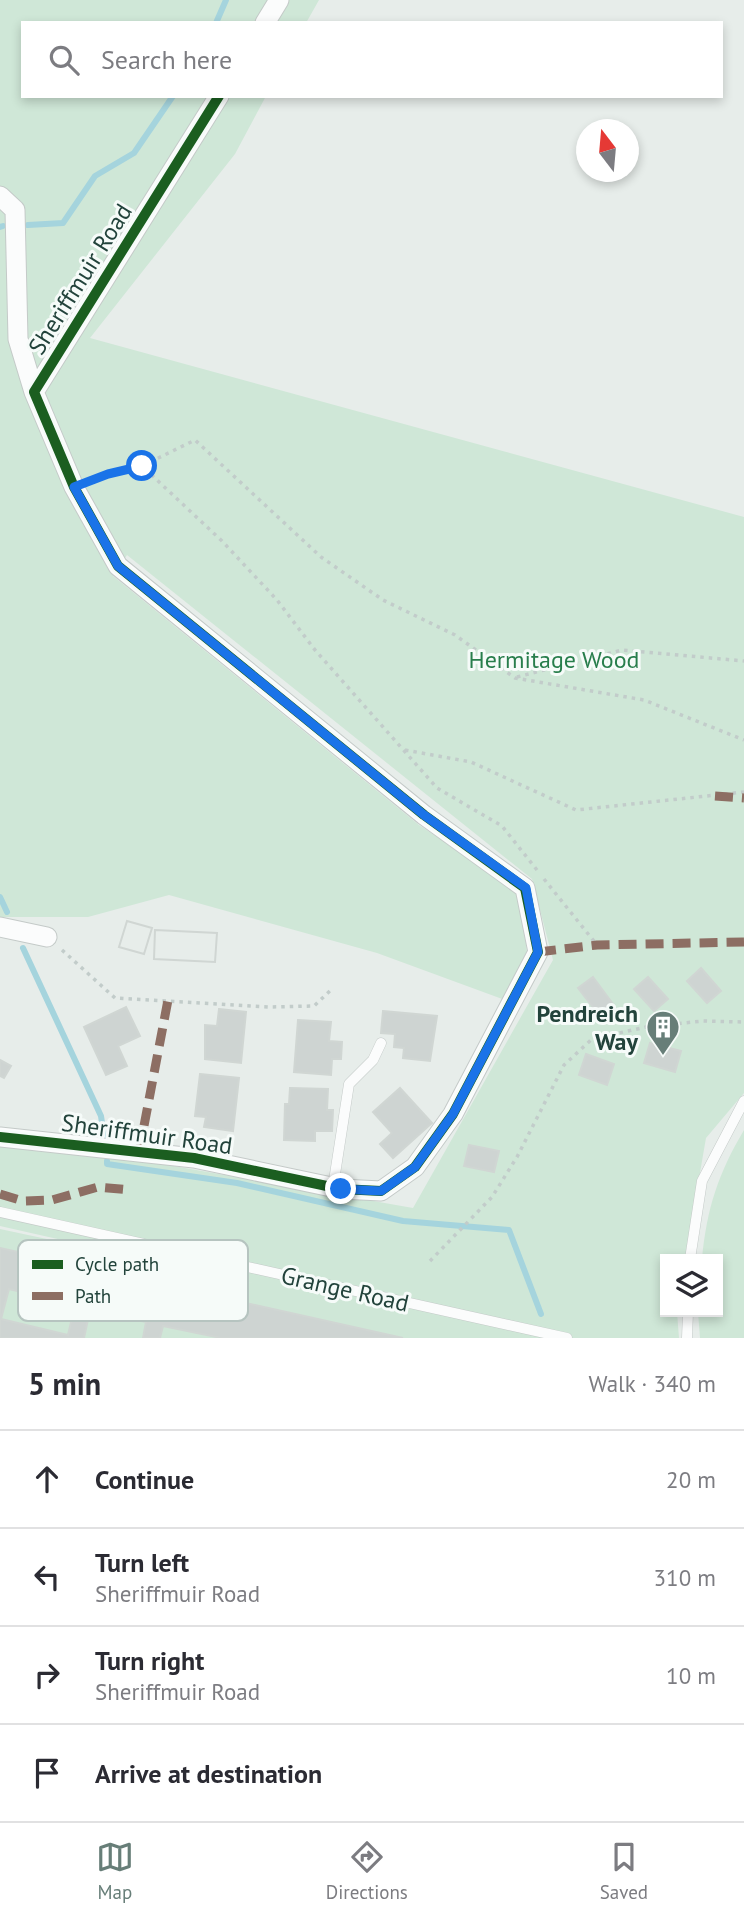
<!DOCTYPE html>
<meta charset="utf-8">
<style>
:root{--surface:#fff;--page:#f7f7f7;--text:#2b2b33;--muted:#7c7c81;--line:#e1e1e2;--accent:#677e78}
body{margin:0;font-family:"PT Sans",sans-serif;background:var(--page);color:var(--text)}
.controls{position:absolute;right:21px;bottom:21px;display:grid;overflow:hidden;border-radius:0px;box-shadow:0 4px 10px #0003}
.controls button{width:63px;height:63px;display:grid;place-items:center;padding:0;border:0;border-bottom:2px solid var(--line);background:var(--surface);color:var(--text);font:35px sans-serif}
.compass{position:absolute;left:576px;top:119px;width:63px;height:63px;border-radius:50%;background:var(--surface);box-shadow:0 4px 10px #0003;rotate:344deg}
.stop{position:absolute;width:21px;height:21px;margin:-16px;border:5px solid #1a73e8;border-radius:50%;background:#fff}
.stop.end{background:#1a73e8;border-color:#fff;box-shadow:0 2px 7px #0008}
.list{margin:0;padding:0;list-style:none}
h2{display:flex;justify-content:space-between;align-items:center;height:91px;margin:0;padding:0 28px;font-size:30px}
h2 small{font-size:23px;font-weight:400;color:var(--muted)}
.list li{display:grid;grid-template-columns:46px 1fr auto;gap:21px;align-items:center;box-sizing:border-box;height:98px;padding:0 28px;border-top:2px solid var(--line)}
.list b{display:block;font-size:26px;white-space:nowrap}
.list p{margin:0;font-size:23px;white-space:nowrap;color:var(--muted)}
.list em{font-size:23px;font-style:normal;color:var(--muted)}
.icon{flex:none;width:38px;height:38px;fill:none;stroke:currentColor;stroke-width:2;stroke-linecap:round;stroke-linejoin:round}
.map{position:relative;flex:none;width:744px;height:1338px;overflow:hidden}
.search{position:absolute;background:var(--surface);box-shadow:0 4px 10px #0003;left:21px;right:21px;top:21px;height:77px;display:flex;align-items:center;gap:18px;box-sizing:border-box;padding:0 24px;border-radius:0px;color:var(--muted);font-size:26px}
.sheet{height:483px;background:var(--surface)}
nav{display:flex;justify-content:space-around;align-items:center;box-sizing:border-box;height:98px;border-top:2px solid var(--line);background:var(--surface);font-size:19px;color:var(--muted)}
nav a{display:grid;justify-items:center;gap:4px}
nav .on{color:var(--accent)}
.map>svg:first-child{display:block}
</style>
<div class="map">
<svg width="744" height="1338" viewBox="0 0 744 1338">
<rect width="100%" height="100%" fill="#e7edea"/>
<path fill="#cfe7d7" d="M0,0H319L306,23H23V96H266L235,154L90,338L744,517V1093L706,1138L685,1259H665V1312H677L679,1338H0V1229L257,1284L0,1226V1144L88,1151L413,1208L553,960L532,879L127,555L113,576L419,825L520,892L527,952L505,1000L377,953L169,895L88,917H0Z
M744,1130V1338H700L698,1312H718V1259H702C707,1208 718,1174 744,1130Z"/>
<g fill="none" stroke-linecap="round" stroke-linejoin="round">
<path stroke="#a5d4dd" stroke-width="6" d="M216,23L226,0
M28,225L63,223L95,176L134,153L173,96
M0,227L3,226
M0,897L7,912
M23,948L101,1116L104,1136
M107,1161V1164L237,1183L403,1221L509,1230L541,1314"/>
</g>
<path fill="#ced4d2" stroke="#d0d6d3" stroke-width="2" fill-rule="evenodd" d="M127,921L152,928L144,954L119,947Z
M127,921L152,928L144,954L119,947Z
M155,930L217,933L215,962L154,959Z
M155,930L217,933L215,962L154,959Z
M701,968L721,991L707,1003L687,981Z
M593,977L613,1004L599,1015L578,988Z
M648,977L668,999L654,1011L634,989Z
M126,1007L140,1036L118,1046L127,1066L106,1075L84,1027Z
M219,1009L246,1012L241,1063L205,1059V1025L217,1026Z
M383,1011L437,1016L430,1061L403,1058L404,1048L394,1047L395,1034L381,1033Z
M298,1020L331,1022L329,1041L342,1042L341,1059H332L331,1075L294,1072Z
M650,1043L681,1051L675,1072L644,1063Z
M586,1054L614,1064L607,1085L579,1075Z
M0,1060L11,1066L4,1078L0,1076Z
M200,1074L239,1078L233,1131L204,1127L206,1117L195,1116Z
M290,1088L328,1089L327,1110H333L332,1131H315V1141L284,1140L285,1104H289Z
M400,1088L432,1123L393,1158L380,1144L392,1133L373,1112Z
M469,1145L499,1151L494,1172L464,1166Z
M0,1248L403,1338H221L163,1326L160,1338H143L146,1322L90,1310L84,1338H0ZM9,1289L75,1305L68,1335L1,1319Z"/>
<g fill="none" stroke-linecap="round" stroke-linejoin="round">
<defs>
<path id="service" d="M333,1187L349,1084L373,1060L381,1043
M0,1212L567,1338
M690,1259L702,1181L744,1101
M687,1338L688,1312"/>
<path id="minor" d="M265,23L279,0
M0,196L15,210L18,339L34,392
M0,927L47,937
M0,1137L194,1158L341,1189L381,1191L415,1167L453,1114L538,952L525,888L424,815L118,566L74,487L34,392L219,96"/>
</defs>
<use href="#service" stroke="#c4cac8" stroke-width="11"/>
<use href="#minor" stroke="#c4cac8" stroke-width="21"/>
<path stroke="#c2ccca" stroke-width="3.5" stroke-dasharray="3.5 5" stroke-linecap="butt" d="M93,480L142,466
M517,677L622,650L744,661
M405,750L471,762L576,810L744,792
M537,870L502,826L437,788L315,650L277,600L222,541L142,466L195,440L321,557L383,600L455,635L515,678L644,700L744,740
M544,879L597,945
M62,950L115,998L269,1007L314,1006L333,988
M430,1261L492,1197L517,1157L564,1065L592,1039L646,1027L703,1021L744,1022"/>
<use href="#service" stroke="#fbfcfc" stroke-width="10"/>
<use href="#minor" stroke="#fbfcfc" stroke-width="19"/>
<path stroke="#8d6e63" stroke-width="9" stroke-dasharray="18 9" stroke-linecap="butt" d="M715,796L744,798
M538,952L597,945L744,942
M139,1152L168,1000
M0,1194L23,1201L52,1200L98,1187L131,1190"/>
<defs>
<path id="cycleway" d="M0,1137L194,1158L341,1189L381,1191L415,1167L453,1114L538,952L525,888L424,815L118,566L74,487L34,392L219,96"/>
</defs>
<use href="#cycleway" stroke="#f6fbf9" stroke-width="15"/>
<use href="#cycleway" stroke="#1b5e20" stroke-width="10"/>
</g>
<g fill="none" stroke-linecap="round" stroke-linejoin="round">
<path stroke="#1a73e8" stroke-width="9" d="M142,466L108,474L74,487L118,566L424,815L526,888L538,952L453,1114L415,1167L381,1191L341,1189"/>
</g>
<defs>
<symbol id="building-pin" viewBox="-11 -11 22 30"><path d="M0 17L-7.5 6A9.5 9.5 0 1 1 7.5 6Z" fill="#677e78" stroke="#f6fbf9"/><path d="M-4-6H4V6H1V3H-1V6H-4ZM-2.5-4.3h1.7v1.8h-1.7ZM.8-4.3h1.7v1.8H.8ZM-2.5-1h1.7V.8h-1.7ZM.8-1h1.7V.8H.8Z" fill="#fff"/></symbol>
</defs>
<g fill-rule="evenodd">
<use href="#building-pin" x="644" y="1008" width="38" height="52"/>
</g>
<g text-anchor="middle" dominant-baseline="central" stroke-width="6" stroke-linejoin="round" paint-order="stroke">
<g font-size="24" fill="#22433b" stroke="#f6fbf9">
<text transform="translate(80 279) rotate(-58)">Sheriffmuir Road</text>
<text transform="translate(147 1134) rotate(8)">Sheriffmuir Road</text>
<text transform="translate(345 1289) rotate(13)">Grange Road</text>
</g>
<g font-size="24" fill="#287e4c" stroke="#f6fbf9">
<text x="554" y="659">Hermitage Wood</text>
</g>
<g font-size="24" font-weight="bold" fill="#22433b" stroke="#f6fbf9" text-anchor="end">
<text x="638" y="1013">Pendreich<tspan x="638" dy="28">Way</tspan></text>
</g>
</g>
<rect x="18" y="1240" width="230" height="81" rx="10" fill="#f6fbf9" stroke="#b6c4c0" stroke-width="2"/>
<rect x="32" y="1260" width="31" height="9" fill="#1b5e20"/>
<rect x="32" y="1292" width="31" height="8" fill="#8d6e63"/>
<g font-size="19" fill="#22433b">
<text x="75" y="1271">Cycle path</text>
<text x="75" y="1303">Path</text>
</g>
</svg>
<div class="controls">
<button><svg class="icon" aria-label="layers" viewBox="0 0 24 24"><path d="M12 4l9 5-9 5-9-5zM3 14l9 5 9-5"/></svg></button>
</div>
<svg class="compass" viewBox="-18 -18 36 36"><path d="M0-13l5 13h-10z" fill="#e53935"/><path d="M0 13l5-13h-10z" fill="#7c7c81"/></svg>
<div class="stop" style="left:142px;top:466px"></div>
<div class="stop end" style="left:341px;top:1189px"></div>
<div class="search"><svg class="icon" aria-label="search" viewBox="0 0 24 24"><circle cx="10" cy="10" r="6"/><path d="M15 15l6 6"/></svg>Search here</div>
</div>
<section class="sheet">
<h2>5 min<small>Walk · 340 m</small></h2>
<ul class="list">
<li><svg class="icon" aria-label="ahead" viewBox="0 0 24 24"><path d="M12 20V5M6 11l6-6 6 6"/></svg><div><b>Continue</b></div><em>20 m</em></li>
<li><svg class="icon" aria-label="left" viewBox="0 0 24 24"><path d="M17 20v-9H6M10 6l-5 5 5 5"/></svg><div><b>Turn left</b><p>Sheriffmuir Road</p></div><em>310 m</em></li>
<li><svg class="icon" aria-label="right" viewBox="0 0 24 24"><path d="M7 20v-9h11M14 6l5 5-5 5"/></svg><div><b>Turn right</b><p>Sheriffmuir Road</p></div><em>10 m</em></li>
<li><svg class="icon" aria-label="arrive" viewBox="0 0 24 24"><path d="M6 21V4h12l-3 4 3 4H6"/></svg><div><b>Arrive at destination</b></div></li>
</ul>
</section>
<nav>
<a class="on"><svg class="icon" aria-label="map" viewBox="0 0 24 24"><path d="M3 6l6-2 6 2 6-2v14l-6 2-6-2-6 2zM9 4v14M15 6v14"/></svg>Map</a>
<a><svg class="icon" aria-label="directions" viewBox="0 0 24 24"><path d="M12 3l9 9-9 9-9-9zM9 14v-3h6M13 9l2 2-2 2"/></svg>Directions</a>
<a><svg class="icon" aria-label="saved" viewBox="0 0 24 24"><path d="M7 4h10v16l-5-4-5 4z"/></svg>Saved</a>
</nav>
